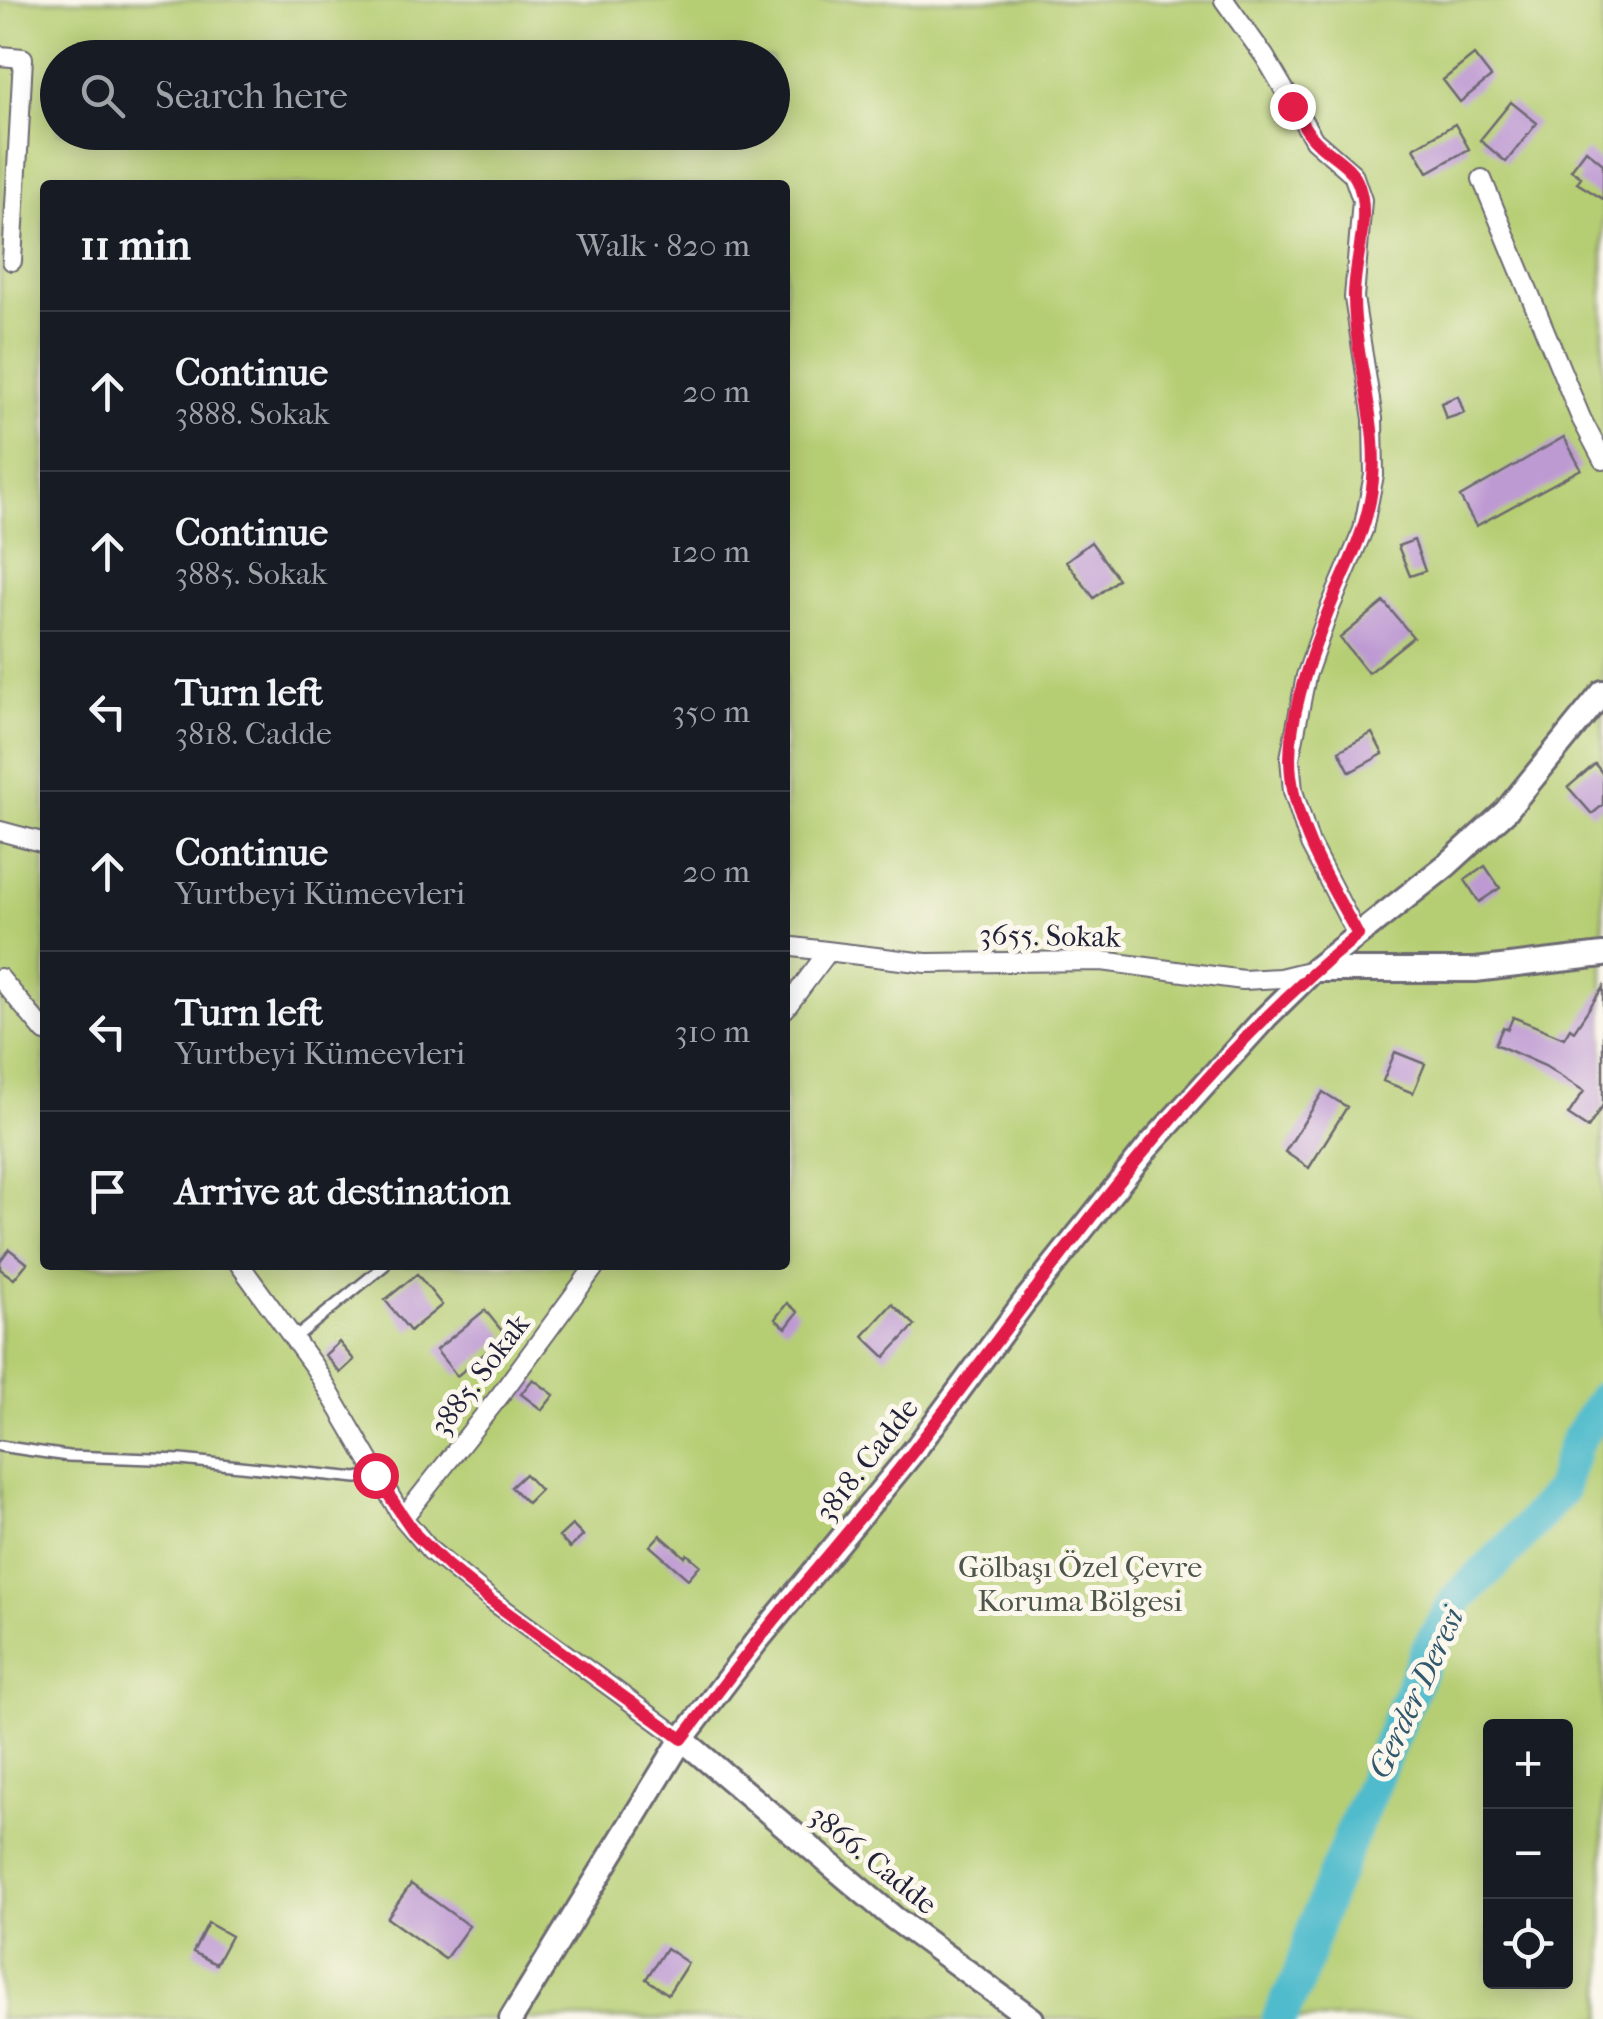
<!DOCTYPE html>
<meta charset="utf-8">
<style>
:root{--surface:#171b24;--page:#20242c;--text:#f1f3f6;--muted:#9ea1a6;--line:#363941}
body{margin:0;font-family:"IM FELL French Canon",serif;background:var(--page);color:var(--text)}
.controls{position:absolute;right:30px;bottom:30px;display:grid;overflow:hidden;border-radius:10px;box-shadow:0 5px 25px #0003}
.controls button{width:90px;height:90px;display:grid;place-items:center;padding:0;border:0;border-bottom:2px solid var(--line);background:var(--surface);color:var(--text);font:50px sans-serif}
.stop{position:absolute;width:30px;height:30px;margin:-22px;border:8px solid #e11d48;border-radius:50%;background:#fff}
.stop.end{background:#e11d48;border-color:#fff;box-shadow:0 2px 10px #0008}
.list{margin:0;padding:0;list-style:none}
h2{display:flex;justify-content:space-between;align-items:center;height:130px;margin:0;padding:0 40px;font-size:42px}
h2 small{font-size:32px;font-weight:400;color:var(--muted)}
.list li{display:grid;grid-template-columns:65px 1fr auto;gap:30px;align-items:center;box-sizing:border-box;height:160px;padding:0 40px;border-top:2px solid var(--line)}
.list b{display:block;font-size:38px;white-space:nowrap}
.list p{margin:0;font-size:32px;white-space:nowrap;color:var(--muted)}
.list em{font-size:32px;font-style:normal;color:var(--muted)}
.icon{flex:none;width:55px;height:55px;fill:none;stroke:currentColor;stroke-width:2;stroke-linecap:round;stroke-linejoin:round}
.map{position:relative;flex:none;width:1603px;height:2019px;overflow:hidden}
.search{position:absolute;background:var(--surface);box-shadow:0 5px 25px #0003;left:40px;top:40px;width:750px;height:110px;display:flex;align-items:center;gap:25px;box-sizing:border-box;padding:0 35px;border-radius:55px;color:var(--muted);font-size:38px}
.panel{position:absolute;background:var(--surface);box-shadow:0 5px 25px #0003;left:40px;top:180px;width:750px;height:1090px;border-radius:10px}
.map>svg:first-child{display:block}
</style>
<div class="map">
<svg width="1603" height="2019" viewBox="0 0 1603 2019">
<rect width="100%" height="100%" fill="#fbf7ec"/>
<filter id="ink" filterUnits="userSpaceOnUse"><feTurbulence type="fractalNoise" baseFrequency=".01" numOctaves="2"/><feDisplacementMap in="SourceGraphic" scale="20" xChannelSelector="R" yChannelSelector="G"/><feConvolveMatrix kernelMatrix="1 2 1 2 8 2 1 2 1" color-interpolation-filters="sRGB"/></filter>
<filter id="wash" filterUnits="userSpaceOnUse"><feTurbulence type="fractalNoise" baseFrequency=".0048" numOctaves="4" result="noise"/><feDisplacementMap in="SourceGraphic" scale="40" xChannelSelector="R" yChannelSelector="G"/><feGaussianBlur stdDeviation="2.25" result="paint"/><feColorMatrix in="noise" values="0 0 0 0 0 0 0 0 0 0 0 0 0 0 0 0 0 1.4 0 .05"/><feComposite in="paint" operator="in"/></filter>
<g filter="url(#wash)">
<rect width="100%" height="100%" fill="#f7ecd8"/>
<path fill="#b6ce73" stroke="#6c7857" stroke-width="2.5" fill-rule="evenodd" d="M0,0H1603V2019H0ZM58,58H772V132H58ZM45,185H785V1265H45ZM1490,1726H1566V1982H1490Z"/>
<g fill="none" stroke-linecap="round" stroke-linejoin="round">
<path stroke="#50bbcc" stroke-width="35" d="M1279,2019L1298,1980L1319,1914L1427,1651L1457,1599L1512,1546L1560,1491L1575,1444L1603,1399"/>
</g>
<g id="blocks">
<path fill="#be9ad3" d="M1474,55L1491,77L1460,102L1443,80Z
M1511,102L1537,123L1506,162L1480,140Z
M1455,124L1469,149L1428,172L1414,148Z
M1586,150L1603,164V199L1577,183L1581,177L1571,170Z
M1458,396L1464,413L1446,419L1441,403Z
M1564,437L1581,469L1476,526L1460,497Z
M1414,540L1425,571L1410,576L1398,546Z
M1091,542L1118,579L1094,598L1066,561Z
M1384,602L1413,637L1368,673L1340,638Z
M1372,733L1383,754L1350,772L1339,751Z
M1595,764L1603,774V805L1592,814L1568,787Z
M1485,866L1500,888L1479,902L1465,880Z
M1603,987V1105L1588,1128L1568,1115L1584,1091L1545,1066L1495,1044L1503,1027L1508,1029L1513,1017L1564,1038L1570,1028L1574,1031Z
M1395,1052L1425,1064L1413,1093L1383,1081Z
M1323,1092L1347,1107L1309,1168L1285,1152Z
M9,1249L27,1263L14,1279L0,1269V1261Z
M417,1274L442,1305L410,1331L385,1300Z
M787,1303L798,1312L786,1328L775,1319Z
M892,1304L915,1325L885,1357L863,1336Z
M485,1310L506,1336L457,1376L436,1350Z
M339,1342L354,1360L340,1373L325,1355Z
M533,1379L554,1395L542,1410L521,1394Z
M525,1474L540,1490L527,1503L511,1487Z
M572,1525L583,1536L570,1548L559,1537Z
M660,1535L685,1557L687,1554L700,1565L688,1579L650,1546Z
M411,1884L469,1926L445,1959L387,1918Z
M208,1923L231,1936L216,1964L193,1952Z
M666,1948L688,1963L668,1994L646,1979Z"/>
</g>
</g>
<g filter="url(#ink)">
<use href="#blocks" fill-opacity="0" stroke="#6d6972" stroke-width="2.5"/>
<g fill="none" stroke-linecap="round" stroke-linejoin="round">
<defs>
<path id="service" d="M295,1338L385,1265
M0,1446L68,1456L181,1460L357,1478L375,1475"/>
<path id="minor" d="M1224,0L1265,57L1314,140L1353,174L1362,200L1354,298L1373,419L1374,475L1363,530L1329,610L1306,676L1290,758L1293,791L1310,844L1357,935
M0,56L23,58L12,261
M1482,179L1581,418L1603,460
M0,831L45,843
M785,946L926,963L1102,961L1243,980L1280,978L1313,970
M0,978L45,1032
M785,1009L828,952
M240,1265L315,1368L403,1518
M596,1265L501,1394L403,1518L431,1551L490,1599L682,1739"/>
<path id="tertiary" d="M1314,970H1475L1603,955
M682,1739L894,1918L1032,2019
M511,2019L682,1739L756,1642L917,1447L1025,1301L1148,1147L1266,1017L1314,970L1448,864L1506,811L1603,692"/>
</defs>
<use href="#service" stroke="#6d6972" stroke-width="14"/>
<use href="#minor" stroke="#6d6972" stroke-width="22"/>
<use href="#tertiary" stroke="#6d6972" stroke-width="28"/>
<use href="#service" stroke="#fff" stroke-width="9"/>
<use href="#minor" stroke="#fff" stroke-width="18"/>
<use href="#tertiary" stroke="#fff" stroke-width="22"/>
</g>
</g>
<g fill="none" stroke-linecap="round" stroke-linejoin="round" filter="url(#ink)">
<path stroke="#e11d48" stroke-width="12" d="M375,1475L416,1535L448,1566L490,1600L682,1739C719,1691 755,1642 794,1596C836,1546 879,1496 919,1444C1052,1270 1186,1073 1358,935C1331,885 1297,833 1291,775C1285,726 1309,660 1327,614C1342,576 1362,541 1370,501C1384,429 1355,369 1354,299C1353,264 1371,220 1359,186C1352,163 1327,155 1313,138C1304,129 1299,117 1292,106"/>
</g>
<g text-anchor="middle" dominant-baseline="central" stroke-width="10" stroke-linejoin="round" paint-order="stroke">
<g font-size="30" fill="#22223b" stroke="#fbf7ec">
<text transform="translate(1050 936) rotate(1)">3655. Sokak</text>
<text transform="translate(480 1375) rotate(-53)">3885. Sokak</text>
<text transform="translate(867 1460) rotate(-52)">3818. Cadde</text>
<text transform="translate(873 1860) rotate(39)">3866. Cadde</text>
</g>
<g font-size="30" fill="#4e564c" stroke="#fbf7ec">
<text x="1080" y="1567">Gölbaşı Özel Çevre<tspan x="1080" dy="34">Koruma Bölgesi</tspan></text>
</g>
<g font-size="32" font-style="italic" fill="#32586e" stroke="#fbf7ec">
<text transform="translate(1416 1693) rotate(-65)">Gerder Deresi</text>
</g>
</g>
</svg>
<div class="controls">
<button>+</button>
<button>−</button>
<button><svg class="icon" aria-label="locate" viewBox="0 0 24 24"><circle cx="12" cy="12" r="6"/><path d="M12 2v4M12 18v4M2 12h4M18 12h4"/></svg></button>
</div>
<div class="stop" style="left:375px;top:1475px"></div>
<div class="stop end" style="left:1292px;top:106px"></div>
<div class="search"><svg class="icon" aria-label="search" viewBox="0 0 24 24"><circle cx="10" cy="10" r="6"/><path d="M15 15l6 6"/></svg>Search here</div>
<section class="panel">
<h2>11 min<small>Walk · 820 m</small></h2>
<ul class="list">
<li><svg class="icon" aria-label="ahead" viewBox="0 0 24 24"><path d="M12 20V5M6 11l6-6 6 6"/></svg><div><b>Continue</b><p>3888. Sokak</p></div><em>20 m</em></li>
<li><svg class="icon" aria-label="ahead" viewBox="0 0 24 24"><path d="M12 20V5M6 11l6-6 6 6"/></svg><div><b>Continue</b><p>3885. Sokak</p></div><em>120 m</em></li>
<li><svg class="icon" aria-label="left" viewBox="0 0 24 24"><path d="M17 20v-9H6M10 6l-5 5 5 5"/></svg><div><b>Turn left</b><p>3818. Cadde</p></div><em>350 m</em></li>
<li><svg class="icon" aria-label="ahead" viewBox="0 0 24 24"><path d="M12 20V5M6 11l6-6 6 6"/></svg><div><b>Continue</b><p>Yurtbeyi Kümeevleri</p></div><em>20 m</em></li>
<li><svg class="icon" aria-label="left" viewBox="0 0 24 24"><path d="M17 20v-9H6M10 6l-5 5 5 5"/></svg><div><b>Turn left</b><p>Yurtbeyi Kümeevleri</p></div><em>310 m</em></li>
<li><svg class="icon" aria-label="arrive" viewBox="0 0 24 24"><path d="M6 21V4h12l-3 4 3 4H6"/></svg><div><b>Arrive at destination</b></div></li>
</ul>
</section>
</div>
